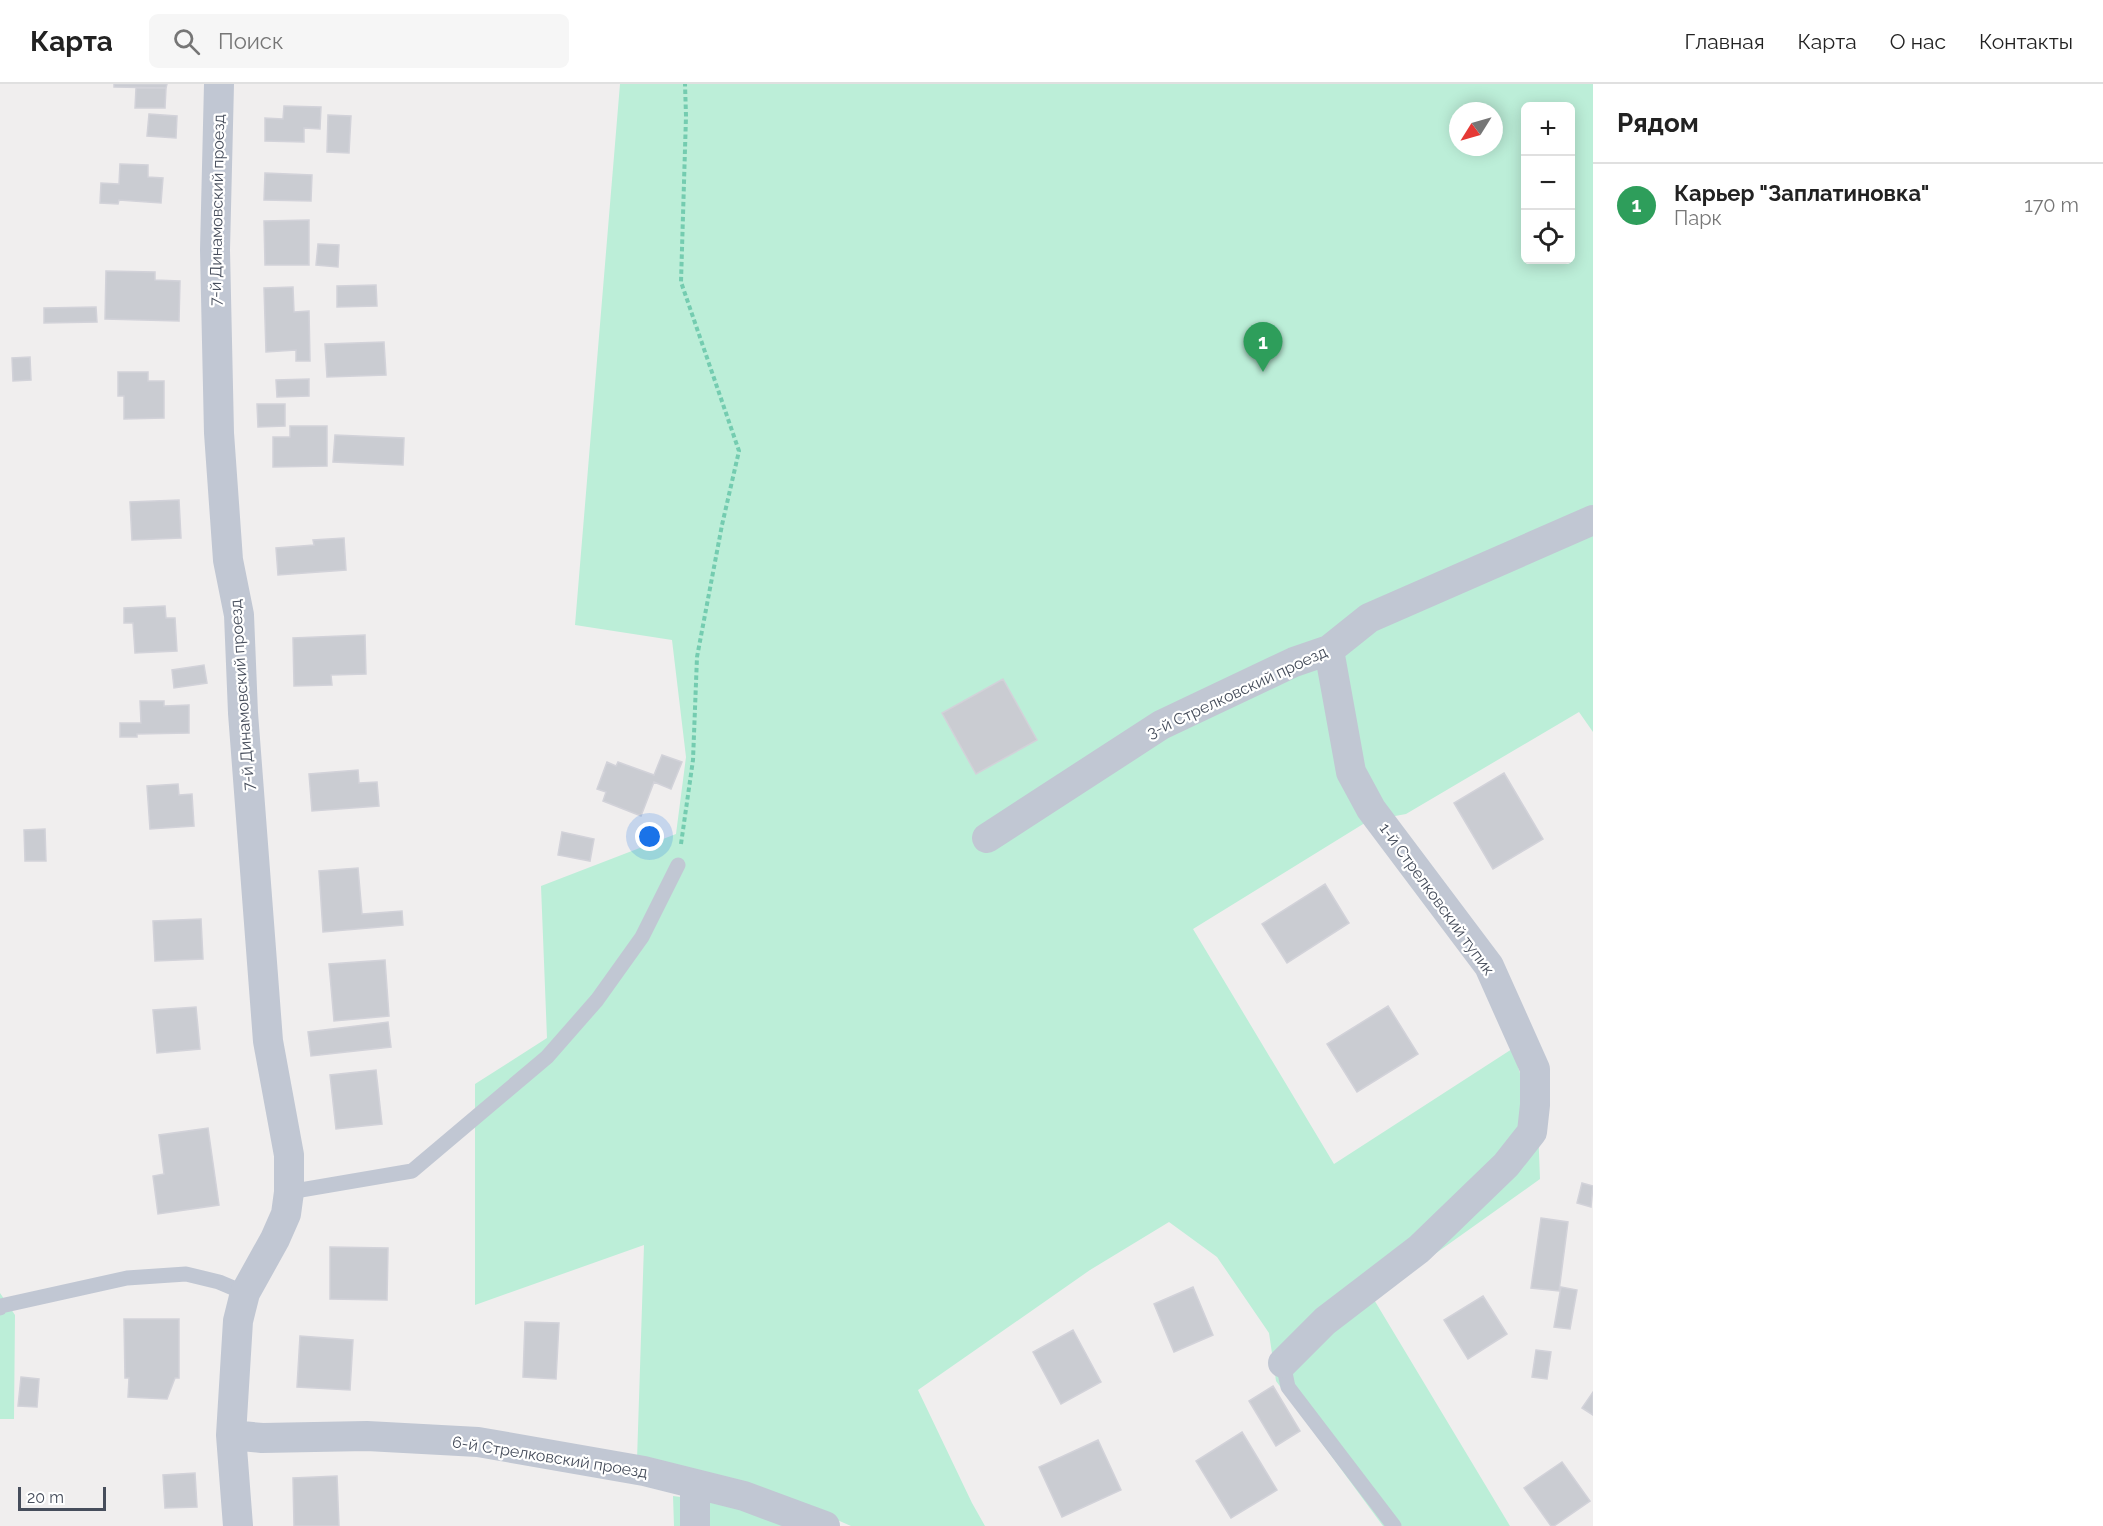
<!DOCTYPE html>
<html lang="ru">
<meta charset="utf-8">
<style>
:root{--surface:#fff;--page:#f6f6f6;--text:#222;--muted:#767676;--line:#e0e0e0;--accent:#db2777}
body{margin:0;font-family:Raleway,sans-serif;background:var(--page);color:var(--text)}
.controls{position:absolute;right:18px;top:18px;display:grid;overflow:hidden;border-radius:9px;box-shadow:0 3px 15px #0003}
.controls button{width:54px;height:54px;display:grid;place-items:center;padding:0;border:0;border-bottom:2px solid var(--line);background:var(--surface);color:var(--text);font:30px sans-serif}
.compass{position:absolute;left:1449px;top:18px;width:54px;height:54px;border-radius:50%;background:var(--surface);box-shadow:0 3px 15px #0003;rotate:233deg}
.scale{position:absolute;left:18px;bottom:15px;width:88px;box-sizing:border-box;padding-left:6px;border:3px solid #464d5b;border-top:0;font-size:16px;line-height:21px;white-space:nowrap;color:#464d5b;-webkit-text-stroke:4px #fff;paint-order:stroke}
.you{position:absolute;left:650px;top:753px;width:21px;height:21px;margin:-15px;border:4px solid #fff;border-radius:50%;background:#1a73e8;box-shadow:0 0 0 9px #1a73e833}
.badge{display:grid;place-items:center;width:39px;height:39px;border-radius:50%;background:var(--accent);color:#fff;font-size:20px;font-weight:700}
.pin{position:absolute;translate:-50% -50px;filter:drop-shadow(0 2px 3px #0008)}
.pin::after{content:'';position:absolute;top:32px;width:21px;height:18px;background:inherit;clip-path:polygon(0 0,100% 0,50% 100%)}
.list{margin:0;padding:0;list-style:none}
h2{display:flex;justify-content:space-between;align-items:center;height:78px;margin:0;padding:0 24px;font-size:26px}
h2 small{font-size:20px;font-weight:400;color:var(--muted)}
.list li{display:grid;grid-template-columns:39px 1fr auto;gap:18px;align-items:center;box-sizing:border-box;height:84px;padding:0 24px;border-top:2px solid var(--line)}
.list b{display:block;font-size:22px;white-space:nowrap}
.list p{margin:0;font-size:20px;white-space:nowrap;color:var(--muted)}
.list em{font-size:20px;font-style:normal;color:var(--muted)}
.icon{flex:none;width:33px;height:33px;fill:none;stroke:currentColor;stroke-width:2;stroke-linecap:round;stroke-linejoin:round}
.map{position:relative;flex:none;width:1593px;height:1442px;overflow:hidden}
header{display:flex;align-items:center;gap:36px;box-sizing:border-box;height:84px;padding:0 30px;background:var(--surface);border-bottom:2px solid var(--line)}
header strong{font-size:28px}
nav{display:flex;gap:33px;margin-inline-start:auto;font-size:21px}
.search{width:420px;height:54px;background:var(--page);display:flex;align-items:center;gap:15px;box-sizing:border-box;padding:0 21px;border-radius:9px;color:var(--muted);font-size:22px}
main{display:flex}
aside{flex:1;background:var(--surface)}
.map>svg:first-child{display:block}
</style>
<header>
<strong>Карта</strong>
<div class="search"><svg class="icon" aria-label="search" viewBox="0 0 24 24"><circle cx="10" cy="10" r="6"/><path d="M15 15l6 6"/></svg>Поиск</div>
<nav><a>Главная</a><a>Карта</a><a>О нас</a><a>Контакты</a></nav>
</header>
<main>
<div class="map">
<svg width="1593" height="1442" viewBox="0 0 1593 1442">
<rect width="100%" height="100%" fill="#f0eeee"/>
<path fill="#bceed8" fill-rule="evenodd" d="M620,0H1593V648L1579,628L1406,730L1368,737L1193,845L1334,1080L1512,965L1538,1043L1540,1095L1373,1214L1510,1442H1383L1276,1297L1269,1249L1217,1173L1169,1138L1090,1186L918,1306L972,1419L985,1442H851L819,1428L637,1376L644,1161L475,1221V1000L547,954L541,802L676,750L686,673L672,556L575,541ZM1526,22H1570V176H1526ZM1458,27H1494V63H1458Z
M0,1209L15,1231L14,1335H0Z
M673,1412L741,1421L810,1442H674Z"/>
<path fill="#caccd2" stroke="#d2d2d9" stroke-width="1.5" d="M114,0H167L166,4L114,3Z
M136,4H166L165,24H135Z
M284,22L321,23L320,45L304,44V58L265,57V34L283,35Z
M149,30L177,32L176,54L147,52Z
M328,31L351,32L349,69L327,68Z
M120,80L148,81V93L163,94L161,119L119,116L118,120L100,119L101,99L119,100Z
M265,89L312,91L311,117L264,116Z
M309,136V181H265L264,137Z
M318,160L339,161L338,183L316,181Z
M106,187L155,188V196L180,197L179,237L105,235Z
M376,201L377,222L337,223V202Z
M293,203L294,228L309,227L310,277H296V266L266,268L264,204Z
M96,223L97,238L44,239V224Z
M384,258L386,291L327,293L325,260Z
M30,273L31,296L13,297L12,274Z
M118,288H148V297H164V334L124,335V312H118Z
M309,295V312L277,313L276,296Z
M257,320H285V342L258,343Z
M290,342H327V382L273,383V353H290Z
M335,351L404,354L403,381L333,378Z
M179,416L181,454L132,456L130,418Z
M344,454L346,486L278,491L276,464L314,461L313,456Z
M165,522L166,534H175L177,567L135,569L133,539H124V524Z
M365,551L366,590L331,591L332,601L294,602L293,554Z
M204,581L207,599L174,604L172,586Z
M1003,595L1037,656L976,690L942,629Z
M140,617H164V622L189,621V649L137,650V653H120V639H141Z
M662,671L682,678L671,705L654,698L641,732L603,717L606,708L597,705L607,678L616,682L618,678L654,691Z
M358,686L359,699L377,698L379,722L312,727L309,690Z
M1504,689L1543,755L1493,785L1454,719Z
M178,700L179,711L192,710L194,742L150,745L147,702Z
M45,745L46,777H25L24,746Z
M562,748L594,755L590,777L558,771Z
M358,784L362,830L402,827L403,841L323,848L319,787Z
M1325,800L1349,839L1287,879L1262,840Z
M201,835L203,875L155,877L153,837Z
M385,876L389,932L334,937L329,880Z
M1388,922L1418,970L1357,1008L1327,960Z
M196,923L200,965L157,969L153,926Z
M388,938L391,963L311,972L308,948Z
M376,986L382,1040L336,1045L330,991Z
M208,1044L219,1121L158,1130L153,1092L164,1090L159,1051Z
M1582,1099L1593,1102L1591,1123L1577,1119Z
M1541,1134L1568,1138L1559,1207L1531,1204Z
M330,1163L388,1164L387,1216L330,1215Z
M1193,1203L1213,1251L1174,1268L1154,1220Z
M1561,1203L1577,1206L1570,1245L1554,1243Z
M1483,1212L1507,1250L1468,1275L1444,1236Z
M124,1235H179V1294H175L167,1315L128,1313L129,1294H125Z
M525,1238L559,1239L556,1295L523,1293Z
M1073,1246L1101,1298L1061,1320L1033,1268Z
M300,1252L353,1256L350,1306L297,1303Z
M1536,1266L1551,1268L1547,1295L1532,1293Z
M21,1293L39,1295L37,1323L18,1322Z
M1273,1302L1300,1347L1276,1362L1249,1317Z
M1593,1308V1331L1582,1324Z
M1242,1348L1277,1406L1231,1434L1196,1377Z
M1098,1356L1121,1406L1062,1433L1039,1383Z
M1562,1378L1590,1417L1554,1442H1551L1524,1404Z
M195,1389L197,1423L165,1424L163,1391Z
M337,1392L339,1442H294L293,1394Z"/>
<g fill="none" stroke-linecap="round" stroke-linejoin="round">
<path stroke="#74ccb0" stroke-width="4" stroke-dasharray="4.5 3" stroke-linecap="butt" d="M681,760L693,676L697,573L722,441L739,367L681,198L686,32L685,0"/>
<path stroke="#c1c7d3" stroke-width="15" d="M289,1108L412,1087L547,973L597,916L642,853L678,781
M0,1224L1,1222L127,1194L186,1190L219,1198L245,1209
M1283,1279L1288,1303L1394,1442"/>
<path stroke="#c1c7d3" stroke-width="30" d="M219,0L215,166L219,349L228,476L239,531L243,629L268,957L289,1071V1108L286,1130L275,1155L245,1209L238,1237L231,1351L238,1442
M987,754L1161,641L1294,578L1329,566L1369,534L1593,436
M1283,1279L1325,1237L1419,1165L1506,1081L1532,1048L1535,1021V985L1489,882L1371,725L1351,688L1329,566
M231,1351L262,1354L367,1352L478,1358L644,1387L744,1412L825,1442
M695,1400V1442"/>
</g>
<g text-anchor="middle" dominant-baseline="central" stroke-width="4.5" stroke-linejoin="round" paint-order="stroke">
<g font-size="16" fill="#464d5b" stroke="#fff">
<text transform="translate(217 126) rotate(-89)">7-й Динамовский проезд</text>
<text transform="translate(1237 608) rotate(-25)">3-й Стрелковский проезд</text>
<text transform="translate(242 611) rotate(-94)">7-й Динамовский проезд</text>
<text transform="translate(1437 815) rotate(54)">1-й Стрелковский тупик</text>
<text transform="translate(550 1373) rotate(9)">6-й Стрелковский проезд</text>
</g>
</g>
</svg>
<div class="controls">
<button>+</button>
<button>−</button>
<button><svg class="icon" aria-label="locate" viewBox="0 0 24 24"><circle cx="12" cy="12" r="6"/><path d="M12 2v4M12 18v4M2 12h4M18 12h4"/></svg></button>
</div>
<svg class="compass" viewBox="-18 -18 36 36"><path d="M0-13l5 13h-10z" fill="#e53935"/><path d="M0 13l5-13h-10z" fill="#767676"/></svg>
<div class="scale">20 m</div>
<div class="you"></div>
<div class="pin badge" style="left:1263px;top:288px;background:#2e9e5b">1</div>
</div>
<aside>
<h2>Рядом<small></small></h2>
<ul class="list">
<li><span class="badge" style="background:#2e9e5b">1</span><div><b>Карьер &quot;Заплатиновка&quot;</b><p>Парк</p></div><em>170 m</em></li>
</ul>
</aside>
</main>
